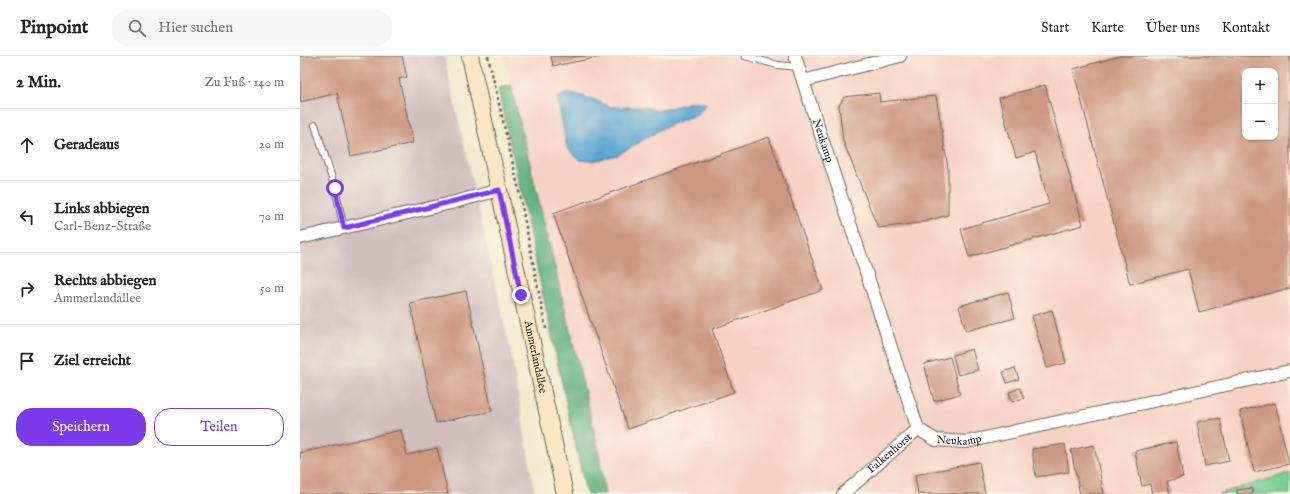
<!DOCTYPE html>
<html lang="de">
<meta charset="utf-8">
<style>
:root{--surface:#fff;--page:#f6f6f6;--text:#222;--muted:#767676;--line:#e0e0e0;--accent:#7c3aed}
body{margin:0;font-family:"IM FELL English",serif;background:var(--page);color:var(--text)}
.controls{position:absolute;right:12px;top:12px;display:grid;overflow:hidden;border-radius:8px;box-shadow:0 1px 3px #0004}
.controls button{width:36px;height:36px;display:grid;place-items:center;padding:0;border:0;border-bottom:1px solid var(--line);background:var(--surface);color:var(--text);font:20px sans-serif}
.stop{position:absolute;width:12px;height:12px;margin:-9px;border:3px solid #7c3aed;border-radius:50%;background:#fff}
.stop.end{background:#7c3aed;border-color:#fff;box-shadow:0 1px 4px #0008}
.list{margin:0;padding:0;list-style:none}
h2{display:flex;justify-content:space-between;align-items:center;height:52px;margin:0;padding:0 16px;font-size:17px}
h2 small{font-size:13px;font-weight:400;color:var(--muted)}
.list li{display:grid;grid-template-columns:26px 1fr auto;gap:12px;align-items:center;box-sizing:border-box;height:72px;padding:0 16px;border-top:1px solid var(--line)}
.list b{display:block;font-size:15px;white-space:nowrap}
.list p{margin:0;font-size:13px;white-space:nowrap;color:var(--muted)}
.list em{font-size:13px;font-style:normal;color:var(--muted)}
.actions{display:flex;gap:8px;padding:12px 16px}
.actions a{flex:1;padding:9px 0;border:1px solid var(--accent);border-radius:16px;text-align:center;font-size:14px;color:var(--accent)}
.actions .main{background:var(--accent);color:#fff}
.icon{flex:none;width:22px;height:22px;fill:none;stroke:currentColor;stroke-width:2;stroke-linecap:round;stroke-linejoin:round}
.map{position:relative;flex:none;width:990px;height:438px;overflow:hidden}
header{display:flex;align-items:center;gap:24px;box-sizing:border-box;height:56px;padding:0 20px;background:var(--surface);border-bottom:1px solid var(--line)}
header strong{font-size:19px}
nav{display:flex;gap:22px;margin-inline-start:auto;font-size:14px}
.search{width:280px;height:36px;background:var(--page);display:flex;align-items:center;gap:10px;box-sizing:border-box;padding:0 14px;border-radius:16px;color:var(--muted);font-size:15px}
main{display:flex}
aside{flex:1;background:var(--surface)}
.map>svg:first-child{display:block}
</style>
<header>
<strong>Pinpoint</strong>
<div class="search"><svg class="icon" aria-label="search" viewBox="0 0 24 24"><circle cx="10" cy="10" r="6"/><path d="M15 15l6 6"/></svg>Hier suchen</div>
<nav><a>Start</a><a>Karte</a><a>Über uns</a><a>Kontakt</a></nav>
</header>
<main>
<aside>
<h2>2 Min.<small>Zu Fuß · 140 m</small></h2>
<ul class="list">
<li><svg class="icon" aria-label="ahead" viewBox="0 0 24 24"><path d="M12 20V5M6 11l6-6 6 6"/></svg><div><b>Geradeaus</b></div><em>20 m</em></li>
<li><svg class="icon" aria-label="left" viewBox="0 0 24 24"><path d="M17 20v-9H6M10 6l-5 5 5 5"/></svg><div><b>Links abbiegen</b><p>Carl-Benz-Straße</p></div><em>70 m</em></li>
<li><svg class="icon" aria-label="right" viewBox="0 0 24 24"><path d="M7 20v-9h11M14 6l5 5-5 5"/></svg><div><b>Rechts abbiegen</b><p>Ammerlandallee</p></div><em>50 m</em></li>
<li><svg class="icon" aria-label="arrive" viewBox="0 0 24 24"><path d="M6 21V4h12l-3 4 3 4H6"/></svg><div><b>Ziel erreicht</b></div></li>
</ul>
<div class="actions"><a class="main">Speichern</a><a>Teilen</a></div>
</aside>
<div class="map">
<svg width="990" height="438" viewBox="0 0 990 438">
<rect width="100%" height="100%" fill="#fcf5e5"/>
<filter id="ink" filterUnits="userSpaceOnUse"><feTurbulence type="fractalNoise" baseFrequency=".025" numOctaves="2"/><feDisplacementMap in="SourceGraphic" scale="8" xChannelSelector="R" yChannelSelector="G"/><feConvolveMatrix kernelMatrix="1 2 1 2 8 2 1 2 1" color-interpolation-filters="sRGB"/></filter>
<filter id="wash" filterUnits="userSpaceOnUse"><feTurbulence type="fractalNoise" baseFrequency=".012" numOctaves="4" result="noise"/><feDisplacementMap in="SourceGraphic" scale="16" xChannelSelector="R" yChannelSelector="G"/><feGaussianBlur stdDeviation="0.9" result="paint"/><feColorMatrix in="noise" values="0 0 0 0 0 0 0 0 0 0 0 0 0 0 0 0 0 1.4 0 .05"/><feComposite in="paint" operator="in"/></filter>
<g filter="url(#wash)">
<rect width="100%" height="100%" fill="#f4e8ce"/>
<path fill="#f6d2c5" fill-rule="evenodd" d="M204,0H990V417L918,438H305L298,391ZM945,15H975V81H945Z"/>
<path fill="#d1bfbf" d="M0,0H144L211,296L235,438H0Z"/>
<path fill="#79d095" stroke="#4a7658" d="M990,417V438H918Z"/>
<path fill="#62b27e" stroke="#3f674d" d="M211,29L298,391L305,438H286L198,32Z"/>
<path fill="#59a5d2" stroke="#3a6077" d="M269,36L295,44L310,51H344L357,55L396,45L407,48L397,58L363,72L318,99L293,105L280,104L267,92L257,42Z"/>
<g id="blocks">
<path fill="#cc9781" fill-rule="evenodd" d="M0,0H102L107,21L99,23L113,87L51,100L37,37L0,46Z
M251,0H300V1L253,10Z
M820,0H990V232L899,256L888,213L830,228L773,13ZM945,15H975V81H945Z
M745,29L783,169L669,201L661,173L749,148L735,96L716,102L699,42Z
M579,37L580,46L636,40L648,112V159L619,167L578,172L543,85L539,50L544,41Z
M469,81L523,234L412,273L434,336L328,373L253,157Z
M166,235L192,355L136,367L110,247Z
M708,236L715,262L666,275L659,250Z
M752,254L766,307L747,312L732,260Z
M672,293L678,314L658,319L653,299Z
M650,301L660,338L634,345L624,308Z
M715,312L719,323L707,327L703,316Z
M720,332L724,342L712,346L709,336Z
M975,347L989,408L954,416L940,355Z
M920,362L929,405L905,410L897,366Z
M101,374L107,399L137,392L148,438H0V397Z
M876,386L883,421L867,425L870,438H852L850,428L842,430L835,395Z
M765,388L769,416L736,421L732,393Z
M794,389L804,438H780L771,394Z
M679,406L685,438H618L615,419Z
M952,432L953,438H937V434Z"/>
</g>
</g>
<g filter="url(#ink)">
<use href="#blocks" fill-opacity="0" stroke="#68635a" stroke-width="1"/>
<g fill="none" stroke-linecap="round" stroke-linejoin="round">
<defs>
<path id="service" d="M445,0L478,9L499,11
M15,69L35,132L44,172"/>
<g id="minor">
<path d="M495,0L503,25L600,0"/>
<path id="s1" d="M503,25L618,373L636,384L666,386L990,315"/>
<path d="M0,182L151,147L199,134"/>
<path id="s2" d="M543,438L618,373"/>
</g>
<g id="secondary">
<path id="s3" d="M170,0L265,438"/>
</g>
</defs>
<use href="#service" stroke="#68635a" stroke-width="8"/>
<use href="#minor" stroke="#68635a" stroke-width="14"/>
<use href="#secondary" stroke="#68635a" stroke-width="18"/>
<path stroke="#68635a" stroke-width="2.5" stroke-dasharray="3 3" stroke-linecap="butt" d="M188,0L218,130L246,273"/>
<use href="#service" stroke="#fff" stroke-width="6"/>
<use href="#minor" stroke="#fff" stroke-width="12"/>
<use href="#secondary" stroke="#f7e8c3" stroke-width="16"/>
</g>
</g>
<g fill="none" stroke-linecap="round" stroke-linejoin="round" filter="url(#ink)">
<path stroke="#7c3aed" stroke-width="5" d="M35,132L44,172L199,134L221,239"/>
</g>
<g text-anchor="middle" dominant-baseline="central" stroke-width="3" stroke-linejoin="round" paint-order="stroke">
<g font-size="11" fill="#1c1c1c" stroke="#fcf5e5">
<text stroke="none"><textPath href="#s1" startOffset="63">Neukamp</textPath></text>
<text stroke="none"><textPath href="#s3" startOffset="308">Ammerlandallee</textPath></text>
<text stroke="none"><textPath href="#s1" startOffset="411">Neukamp</textPath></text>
<text stroke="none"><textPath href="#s2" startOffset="62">Falkenhorst</textPath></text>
</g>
</g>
</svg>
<div class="controls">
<button>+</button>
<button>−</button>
</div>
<div class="stop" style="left:35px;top:132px"></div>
<div class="stop end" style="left:221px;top:239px"></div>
</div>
</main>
